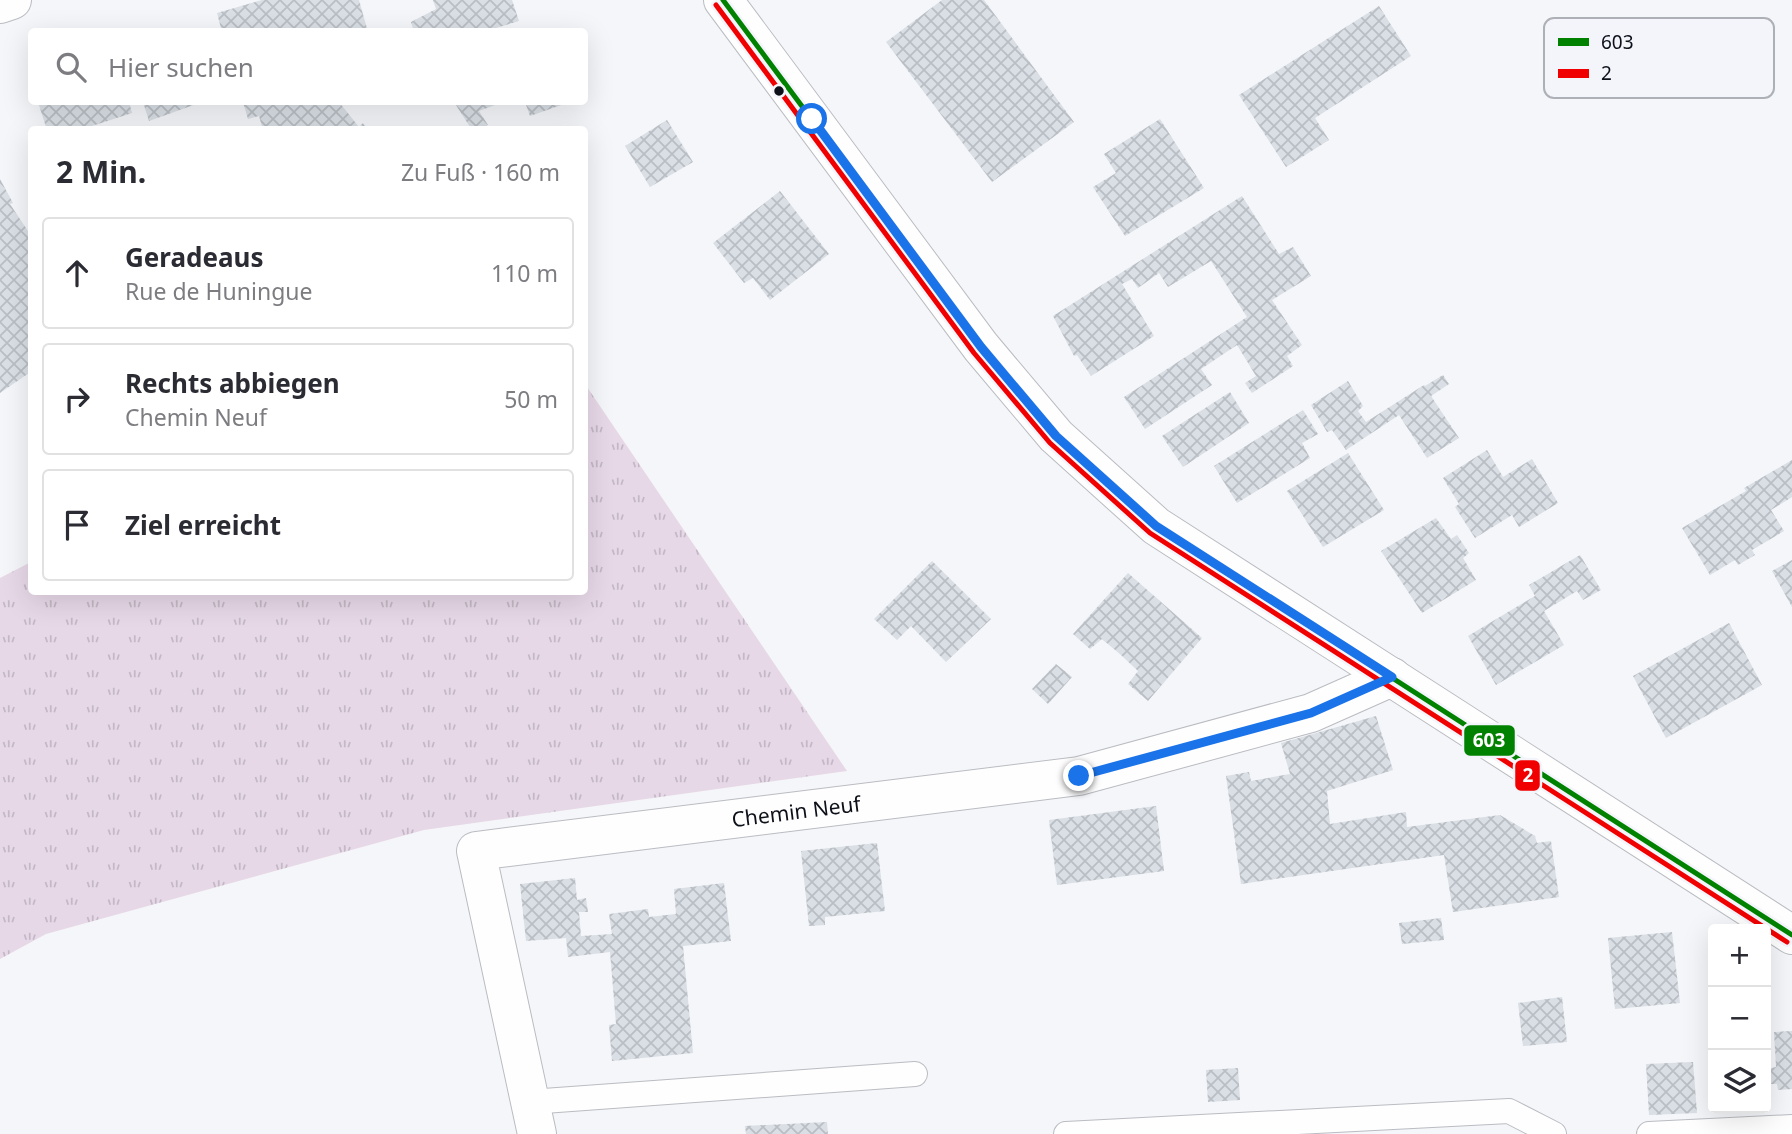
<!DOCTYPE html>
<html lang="de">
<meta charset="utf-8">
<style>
:root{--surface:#fff;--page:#f2f2f3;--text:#2b2b33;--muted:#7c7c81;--line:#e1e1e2}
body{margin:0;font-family:"Noto Sans",sans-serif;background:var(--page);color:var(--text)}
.controls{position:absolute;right:21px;bottom:21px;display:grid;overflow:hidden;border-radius:7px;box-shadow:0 7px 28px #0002}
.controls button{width:63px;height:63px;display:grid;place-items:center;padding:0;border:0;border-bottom:2px solid var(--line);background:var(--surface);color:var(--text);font:35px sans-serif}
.stop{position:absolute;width:21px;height:21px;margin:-16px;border:5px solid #1a73e8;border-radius:50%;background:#fff}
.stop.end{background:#1a73e8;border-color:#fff;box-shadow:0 2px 7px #0008}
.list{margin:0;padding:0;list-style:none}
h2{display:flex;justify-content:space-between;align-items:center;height:91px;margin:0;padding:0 28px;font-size:30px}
h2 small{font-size:23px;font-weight:400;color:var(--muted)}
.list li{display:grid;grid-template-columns:46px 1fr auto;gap:21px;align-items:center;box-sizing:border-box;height:112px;margin:0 14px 14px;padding:0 14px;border:2px solid var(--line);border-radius:7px}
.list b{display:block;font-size:26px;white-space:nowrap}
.list p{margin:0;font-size:23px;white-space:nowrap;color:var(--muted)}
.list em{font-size:23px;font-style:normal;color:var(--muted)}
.icon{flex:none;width:38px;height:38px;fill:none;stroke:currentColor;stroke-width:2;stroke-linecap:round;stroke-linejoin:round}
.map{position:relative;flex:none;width:1792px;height:1134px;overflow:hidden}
.search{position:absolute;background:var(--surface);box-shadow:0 7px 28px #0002;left:28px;top:28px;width:560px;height:77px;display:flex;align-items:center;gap:18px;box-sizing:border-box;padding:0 24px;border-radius:7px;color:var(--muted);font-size:26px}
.panel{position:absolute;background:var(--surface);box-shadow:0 7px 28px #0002;left:28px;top:126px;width:560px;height:469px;border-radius:7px}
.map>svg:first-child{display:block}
</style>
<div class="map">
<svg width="1792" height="1134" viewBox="0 0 1792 1134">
<defs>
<pattern id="grass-tufts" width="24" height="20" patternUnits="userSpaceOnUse" patternTransform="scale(1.75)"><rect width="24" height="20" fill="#e7d8e7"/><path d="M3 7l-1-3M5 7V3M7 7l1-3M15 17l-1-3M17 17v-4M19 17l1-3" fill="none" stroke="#c5b8c6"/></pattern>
<pattern id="building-cross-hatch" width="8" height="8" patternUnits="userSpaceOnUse" patternTransform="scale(1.75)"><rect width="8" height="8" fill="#d9dfe5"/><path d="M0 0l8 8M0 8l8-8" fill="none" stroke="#b9bec4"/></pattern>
</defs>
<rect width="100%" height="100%" fill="#f5f6f9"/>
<path fill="url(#grass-tufts)" d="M585,384L847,771L424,830L46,934L0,959V578L31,562L32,592H584Z"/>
<path fill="url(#building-cross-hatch)" d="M262,0H359L368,32H222L217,13Z
M433,0H512L519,21L483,32H414L411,22L436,9Z
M942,0H984L1074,122L992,182L886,42Z
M1379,6L1411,56L1315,118L1329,140L1286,167L1239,95Z
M38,102H129L132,113L92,126L93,130H47Z
M143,102H202L149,121Z
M243,102H339L359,127L363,123L367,130H263L259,116L248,119Z
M454,102H503L479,111L488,125L481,130H472Z
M525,102H570L530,116Z
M1160,119L1204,188L1125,236L1093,187L1116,173L1104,154Z
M667,120L693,162L650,187L625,146Z
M0,179L13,203L10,204L32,237V371L0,393Z
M780,191L829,254L770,300L753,278L744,283L713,243Z
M1242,196L1279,254L1293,247L1311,276L1272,300L1302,345L1287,356L1293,366L1252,393L1245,383L1256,376L1237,345L1201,369L1212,385L1145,429L1124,397L1247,317L1211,261L1168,287L1159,273L1138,288L1132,279L1122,284L1154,336L1091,376L1077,355L1074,356L1053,316Z
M1443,375L1449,384L1431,396L1459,438L1427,458L1399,415L1346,450L1332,430L1327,432L1311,405L1348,381L1363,406L1358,411L1366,422L1424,385L1425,386Z
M1230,392L1249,423L1183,467L1162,436Z
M1303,410L1318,434L1302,443L1310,458L1237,503L1214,466Z
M1487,450L1503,477L1532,459L1558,503L1519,527L1512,515L1475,538L1455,507L1459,504L1443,478Z
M1348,453L1384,510L1323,547L1287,491Z
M1792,460V497L1771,510L1784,531L1752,550L1755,555L1738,565L1735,560L1710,575L1682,528L1746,491L1744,488Z
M1436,518L1451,539L1457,535L1469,553L1463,558L1476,580L1422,613L1381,551Z
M1580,555L1601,590L1583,600L1577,591L1544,611L1564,645L1496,685L1468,636L1535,596L1529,585Z
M1792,560V607L1772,571Z
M932,561L991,619L946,662L911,626L897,640L874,619Z
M1128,573L1202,638L1148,701L1128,684L1138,671L1121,655L1102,639L1090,649L1073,634Z
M1729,623L1762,685L1666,738L1633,676Z
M1056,664L1072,677L1048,704L1032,689Z
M1376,716L1393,770L1327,791L1330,824L1406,812L1407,827L1500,815L1535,836L1537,843L1551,841L1559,897L1453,912L1444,855L1241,884L1226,776L1249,772L1251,781L1290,774L1281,743Z
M1156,806L1164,871L1057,885L1049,820Z
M877,843L885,911L825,917V925L809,926L801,851Z
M575,878L577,900L586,898L588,912H579L581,936L612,934L609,914L648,909L649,917L676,914L674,889L724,883L731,941L683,946L693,1053L612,1061L609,1025L616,1024L610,952L568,957L566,938L526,941L520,884Z
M1441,918L1444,940L1402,944L1399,923Z
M1672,932L1680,1003L1615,1009L1608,938Z
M1562,997L1567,1042L1523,1046L1518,1003Z
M1792,1031V1089L1778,1090L1777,1084H1768L1767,1069L1776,1067L1774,1032Z
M1693,1062L1697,1113L1649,1115L1646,1064Z
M1238,1068L1240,1100L1208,1102L1206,1070Z
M827,1122L828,1134H746L745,1126Z"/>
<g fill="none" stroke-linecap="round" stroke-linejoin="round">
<defs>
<path id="lane" d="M530,1102L915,1074
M1066,1134L1509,1111L1554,1134
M1649,1134L1792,1127"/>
<g id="street">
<path id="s1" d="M537,1134L476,851L1079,776L1311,713L1392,677"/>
</g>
<path id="secondary" d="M723,0L981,347L1056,436L1156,526L1792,935
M0,4L12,0"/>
</defs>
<use href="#lane" stroke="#babcc2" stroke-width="26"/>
<use href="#street" stroke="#babcc2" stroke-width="40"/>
<use href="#secondary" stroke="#babcc2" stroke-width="40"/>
<use href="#lane" stroke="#fefefe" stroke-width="24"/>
<use href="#street" stroke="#fefefe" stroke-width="38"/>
<use href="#secondary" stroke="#fefefe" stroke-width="38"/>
<defs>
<path id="bus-1" d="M723,0L981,347L1056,436L1156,526L1792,935"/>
<path id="bus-2" d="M716,5L974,353L1050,443L1150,533L1787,942"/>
</defs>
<use href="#bus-1" stroke="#f3f5fb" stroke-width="10"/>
<use href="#bus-2" stroke="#f3f5fb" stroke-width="10"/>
<use href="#bus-1" stroke="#008200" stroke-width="5"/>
<use href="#bus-2" stroke="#f00000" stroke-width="5"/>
</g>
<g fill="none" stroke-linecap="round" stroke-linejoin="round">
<path stroke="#1a73e8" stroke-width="9" d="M812,119L981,347L1056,436L1156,526L1392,677L1311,713L1079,776"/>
</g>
<circle fill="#0d1019" stroke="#f3f5fb" stroke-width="2.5" cx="779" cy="91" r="6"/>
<g text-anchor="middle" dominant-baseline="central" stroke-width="6" stroke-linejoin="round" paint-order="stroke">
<g font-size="21" fill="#0d1019" stroke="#f3f5fb">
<text stroke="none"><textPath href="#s1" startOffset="612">Chemin Neuf</textPath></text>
</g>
</g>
<rect x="1544" y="18" width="230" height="80" rx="10" fill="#f3f5fb" stroke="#aeb0b7" stroke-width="2"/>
<rect x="1558" y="38" width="31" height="8" fill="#008200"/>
<rect x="1558" y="69" width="31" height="9" fill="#f00000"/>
<g font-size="19" fill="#0d1019">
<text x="1601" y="49">603</text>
<text x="1601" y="80">2</text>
</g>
<g stroke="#f3f5fb" stroke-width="2.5">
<rect x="1463" y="724" width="53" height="33" rx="7" fill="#008200"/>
<rect x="1514" y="759" width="27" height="33" rx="7" fill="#f00000"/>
</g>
<g font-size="19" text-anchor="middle" font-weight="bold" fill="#fff">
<text x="1489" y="747">603</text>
<text x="1528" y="782">2</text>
</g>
</svg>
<div class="controls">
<button>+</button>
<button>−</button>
<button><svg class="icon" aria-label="layers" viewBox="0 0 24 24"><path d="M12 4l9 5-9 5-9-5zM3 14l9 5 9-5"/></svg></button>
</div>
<div class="stop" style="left:812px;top:119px"></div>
<div class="stop end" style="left:1079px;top:776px"></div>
<div class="search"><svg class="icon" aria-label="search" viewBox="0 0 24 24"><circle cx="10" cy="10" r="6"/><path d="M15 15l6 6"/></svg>Hier suchen</div>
<section class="panel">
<h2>2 Min.<small>Zu Fuß · 160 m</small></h2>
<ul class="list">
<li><svg class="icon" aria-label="ahead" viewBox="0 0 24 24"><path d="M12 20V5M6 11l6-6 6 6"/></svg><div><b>Geradeaus</b><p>Rue de Huningue</p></div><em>110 m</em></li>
<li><svg class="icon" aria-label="right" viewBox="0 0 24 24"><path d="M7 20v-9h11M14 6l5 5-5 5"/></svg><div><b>Rechts abbiegen</b><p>Chemin Neuf</p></div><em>50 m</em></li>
<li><svg class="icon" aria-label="arrive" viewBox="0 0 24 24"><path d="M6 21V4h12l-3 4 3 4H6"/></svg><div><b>Ziel erreicht</b></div></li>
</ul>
</section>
</div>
